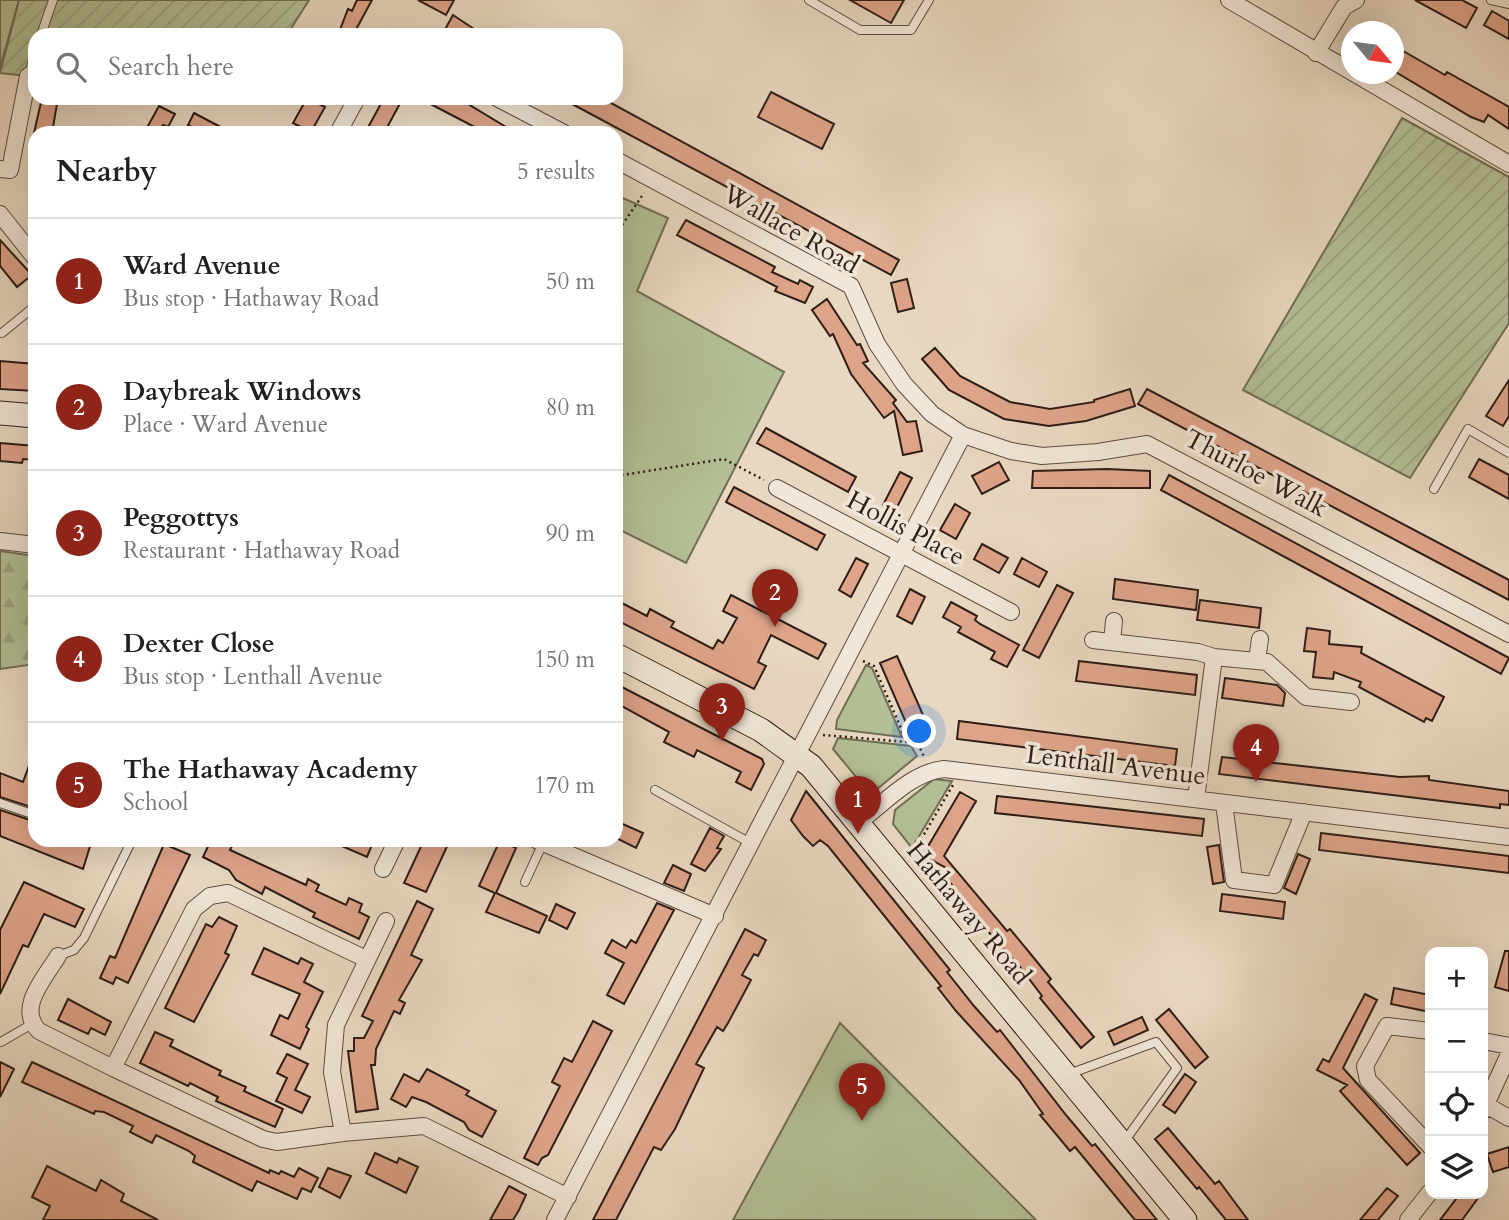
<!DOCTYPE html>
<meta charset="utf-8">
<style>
:root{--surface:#fff;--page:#f6f6f6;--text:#202124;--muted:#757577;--line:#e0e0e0;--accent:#8f2418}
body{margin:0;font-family:Cardo,serif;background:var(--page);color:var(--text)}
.controls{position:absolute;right:21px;bottom:21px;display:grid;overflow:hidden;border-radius:14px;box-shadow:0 7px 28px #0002}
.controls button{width:63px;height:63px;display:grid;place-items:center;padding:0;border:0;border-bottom:2px solid var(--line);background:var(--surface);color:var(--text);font:35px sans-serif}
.compass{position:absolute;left:1341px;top:21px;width:63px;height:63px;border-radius:50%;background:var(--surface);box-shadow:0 7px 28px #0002;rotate:119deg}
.you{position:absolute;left:920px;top:732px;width:24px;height:24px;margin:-18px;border:5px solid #fff;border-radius:50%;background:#1a73e8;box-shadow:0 0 0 10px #1a73e833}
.badge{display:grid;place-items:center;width:46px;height:46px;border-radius:50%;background:var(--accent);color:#fff;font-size:23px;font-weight:700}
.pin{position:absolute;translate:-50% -58px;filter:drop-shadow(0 2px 4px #0008)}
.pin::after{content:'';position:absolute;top:37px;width:24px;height:21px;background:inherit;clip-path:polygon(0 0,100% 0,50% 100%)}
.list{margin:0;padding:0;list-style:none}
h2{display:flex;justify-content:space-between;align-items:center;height:91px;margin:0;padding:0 28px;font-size:30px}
h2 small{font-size:23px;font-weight:400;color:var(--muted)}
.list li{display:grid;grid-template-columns:46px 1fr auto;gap:21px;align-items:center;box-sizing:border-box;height:126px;padding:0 28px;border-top:2px solid var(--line)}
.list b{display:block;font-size:26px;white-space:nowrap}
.list p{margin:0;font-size:23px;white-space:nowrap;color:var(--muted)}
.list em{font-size:23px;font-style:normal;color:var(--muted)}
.icon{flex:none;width:38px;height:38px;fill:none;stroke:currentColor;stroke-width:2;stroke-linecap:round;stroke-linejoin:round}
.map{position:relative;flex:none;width:1509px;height:1220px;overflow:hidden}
.search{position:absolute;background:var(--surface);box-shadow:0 7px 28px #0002;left:28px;top:28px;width:595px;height:77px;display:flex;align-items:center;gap:18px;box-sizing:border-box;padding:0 24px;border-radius:21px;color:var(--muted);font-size:26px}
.panel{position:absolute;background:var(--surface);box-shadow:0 7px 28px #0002;left:28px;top:126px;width:595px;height:721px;border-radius:21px}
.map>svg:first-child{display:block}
</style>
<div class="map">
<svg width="1509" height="1220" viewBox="0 0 1509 1220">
<defs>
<pattern id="forest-firs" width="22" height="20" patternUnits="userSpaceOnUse" patternTransform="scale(1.75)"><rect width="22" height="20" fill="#b3bf96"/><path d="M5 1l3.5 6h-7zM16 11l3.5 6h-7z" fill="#9aa481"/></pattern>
<pattern id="garden-furrows" width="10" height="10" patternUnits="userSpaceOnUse" patternTransform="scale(1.75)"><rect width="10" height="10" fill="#b3bf96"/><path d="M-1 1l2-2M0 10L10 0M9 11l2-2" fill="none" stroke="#9aa481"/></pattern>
</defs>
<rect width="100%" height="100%" fill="#e9d8c1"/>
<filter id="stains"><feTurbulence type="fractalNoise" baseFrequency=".00286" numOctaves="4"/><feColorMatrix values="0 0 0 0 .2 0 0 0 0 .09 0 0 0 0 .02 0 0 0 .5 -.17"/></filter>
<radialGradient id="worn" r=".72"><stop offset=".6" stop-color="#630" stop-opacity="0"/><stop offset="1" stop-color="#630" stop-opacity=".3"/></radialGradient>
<path fill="#b3bf96" stroke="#716e56" stroke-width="2" d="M0,0H19L0,68Z
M616,195L668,218L637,291L784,372L686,563L616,528Z
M866,665L872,668L902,737L836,729L837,720Z
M838,738L911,746L917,756L876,790H867L833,749Z
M934,779L952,781L912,848L893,824L895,810Z
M840,1023L1036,1220H733Z"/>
<path fill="url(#forest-firs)" stroke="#716e56" stroke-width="2" d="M0,551L35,556V664L0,669Z"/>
<path fill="url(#garden-furrows)" stroke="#716e56" stroke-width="2" d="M19,0H309L287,35H35V77L0,73Z
M1402,118L1509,177V323L1410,478L1243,390Z"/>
<path fill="#dea48a" stroke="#2f1e16" stroke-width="2" d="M357,0H372L353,35H338L348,9L352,11Z
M418,0H454L446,15Z
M850,0H904L891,23Z
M1415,0H1462L1477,8L1466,28Z
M1492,11L1509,21V39L1484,25Z
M453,15L483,35H442Z
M1398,48L1445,75L1447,72L1509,107V129L1488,115L1484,122L1471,117L1394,71V56Z
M771,92L834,124L822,149L758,117Z
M42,98H58L52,133H34Z
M307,98L325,107L311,132L293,123Z
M384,98H403L384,133H365Z
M419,98H458L516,133H486Z
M561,98H602L899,260L891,275Z
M159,106L175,114L168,127L163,125L158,133H144Z
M194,113L232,133H203L188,125Z
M686,220L775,267L772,272L798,284L800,280L813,287L805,303L775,291L777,287L677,235Z
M0,240L32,275L17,287L0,266Z
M907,279L914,308L898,312L891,283Z
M827,299L857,345L860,344L868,361L863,363L896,400L893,403L907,422L916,421L922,451L903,455L894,411L884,418L851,374L833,334L830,336L812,310Z
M935,348L960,376L1010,402L1050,409L1094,402V400L1130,389L1135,406L1086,421L1049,426L1004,419L949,390L922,359Z
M0,361L35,364V391L0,389Z
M1509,380V416L1503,426L1486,416Z
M1147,389L1509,580V600L1138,404Z
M766,428L856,477L848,492L757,443Z
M0,443L35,446V460L23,459L22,463L0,461Z
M1479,459L1509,475V499L1469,477Z
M999,462L1009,480L982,494L972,476Z
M1107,469L1150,471V488H1032L1033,471Z
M900,472L912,478L895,511L883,505Z
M1169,475L1509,658L1501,674L1161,490Z
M734,487L825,535L817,550L726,502Z
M955,504L970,513L956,539L940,530Z
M982,544L1008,558L999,573L974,559Z
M856,558L868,564L851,597L839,590Z
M1022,558L1047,572L1039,587L1014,574Z
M1115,579L1198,590L1196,610L1113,599Z
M1057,585L1073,593L1039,658L1023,650Z
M910,589L925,597L912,624L897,616Z
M731,595L826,644L818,659L771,635L758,662L766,666L754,689L616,620V600L647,616L650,609L674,622L671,627L713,649L718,640L723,643L737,618L723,611Z
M1200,600L1261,608L1259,628L1197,620Z
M951,602L977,616L975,620L980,624L1019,645L1007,667L991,659L995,652L958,632L961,627L943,617Z
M1307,628L1330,631L1329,644L1362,647L1361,653L1444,697L1432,721L1426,718L1424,722L1359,687L1361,682L1334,672L1333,679L1313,677L1316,652L1304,651Z
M897,656L927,724L910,732L880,663Z
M1079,661L1197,675L1195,695L1076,681Z
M1225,678L1277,685L1285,693L1283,706L1222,698Z
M616,684L762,759L764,764L751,790L736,782L741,772L697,750L694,757L664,742L669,732L616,703Z
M959,721L1177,749L1175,766L957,739Z
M34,752V808L0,797V773L23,782Z
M1222,757L1400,777L1429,776V780L1509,791V805L1500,804V808L1219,774Z
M806,791L950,970L947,972L974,1006L997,1032L1000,1030L1066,1115L1092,1146L1095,1144L1157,1220H1135L1075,1147L1070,1151L1040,1115L1043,1114L1019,1080L956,1011L938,988L941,986L828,846L820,840L813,846L803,836L791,820Z
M960,792L976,801L944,856L1007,931L1010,929L1029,952L1051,979L1048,982L1094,1037L1081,1048L1040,998L1042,996L1020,967L948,887L952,885L946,878L953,872L923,855Z
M997,796L1204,819L1202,836L995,813Z
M0,810L30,820L29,823L35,825V840H92L83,869L0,836Z
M616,821L643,833L636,848L616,838Z
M710,828L724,836L717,848L721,849L705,871L691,864Z
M1321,833L1509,856V873L1319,850Z
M211,840H235L230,850L306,885L308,879L319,885L316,891L346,905L349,898L362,904L359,912L369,917L359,939L313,917L315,913L265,887L262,894L236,880L229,870L203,857Z
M328,840H374L367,857Z
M424,840H450L426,892L404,883Z
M500,840L516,848L496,893L547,916L539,933L486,912L495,893L479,886Z
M164,844L190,855L128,983L116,977L113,984L100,978L110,956L115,958Z
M1219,845L1224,882L1213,884L1207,847Z
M1298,854L1310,859L1296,894L1284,888Z
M673,865L691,874L684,891L664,883Z
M24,882L84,909L75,927L44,914L28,947L23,945L0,994V930Z
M1222,894L1285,902L1283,919L1220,911Z
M417,901L433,909L411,955L422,960L399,1000L405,1003L400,1014L394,1011L376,1049L375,1065H371L378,1109L356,1112L348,1051H354V1038H364L373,1021L362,1016Z
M657,903L674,910L624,1004L607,995L624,963L605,953L612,940L626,948L631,940L636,943Z
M556,904L575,913L567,929L549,920Z
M219,917L237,926L225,953L229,955L194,1022L165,1008L206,924L212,927Z
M745,929L766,940L758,956L754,954L742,975L751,980L728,1023L723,1031L717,1027L696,1064L704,1068L675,1129L661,1150L654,1147L616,1220H593Z
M264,948L298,964L301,958L313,964L304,982L323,992L306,1027L309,1029L300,1049L271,1035L280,1015L288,1019L300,994L252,974Z
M1505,951H1509V991L1495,987Z
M1394,988L1430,995V1012L1391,1004Z
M1365,994L1377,1000L1343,1068L1420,1153L1407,1165L1340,1091L1347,1085L1317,1070L1323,1059L1329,1062Z
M68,999L111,1022L105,1035L91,1028L88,1034L58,1020Z
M1169,1009L1208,1057L1195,1068L1156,1020Z
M1142,1017L1148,1030L1114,1045L1108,1032Z
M593,1021L612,1031L548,1155L542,1158L538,1165L524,1158L560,1086L552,1082L564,1058L572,1062Z
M155,1032L173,1040L170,1046L221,1071L219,1075L246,1087L244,1091L283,1109L275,1127L216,1101L218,1097L190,1083L188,1086L140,1063Z
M287,1054L308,1064L295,1090L310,1097L302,1113L276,1101L287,1078L277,1073Z
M0,1062L14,1069L0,1097Z
M32,1062L269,1173L270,1170L279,1174L281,1171L294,1177L299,1168L318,1178L311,1192L302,1188L297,1199L257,1181L252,1191L193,1162L195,1156L189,1151L156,1135L152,1143L130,1132L133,1126L104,1112L95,1111L94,1114L22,1082Z
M427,1069L469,1091L466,1095L496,1111L482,1137L469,1130L464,1122L426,1102L412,1097L406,1107L391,1099L404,1074L419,1082Z
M1185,1074L1196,1082L1175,1113L1163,1105Z
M1168,1128L1215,1184L1219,1181L1248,1220H1226L1199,1187L1197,1189L1155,1139Z
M1509,1147V1167L1493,1172L1487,1154Z
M375,1153L397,1163L399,1158L418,1167L406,1193L366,1173Z
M47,1166L96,1191L101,1180L124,1194L121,1201L158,1220H43L50,1206L32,1197Z
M328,1168L351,1176L340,1198L319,1187Z
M509,1186L526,1195L519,1210L513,1220H490Z
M1387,1188L1398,1196L1378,1220H1360Z
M1460,1194H1481L1462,1220H1440Z"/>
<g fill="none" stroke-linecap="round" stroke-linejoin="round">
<defs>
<path id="lane" d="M809,0L860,30H911L929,0
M1491,0L1509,4
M41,35L53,0
M28,76L35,55
M2,333L35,306
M1434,489L1468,429L1509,453
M655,790L752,844
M0,803L35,815
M525,882L543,843
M58,956L74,950L84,938L132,840
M1,1042L32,1024
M1069,1074L1156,1042L1177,1068L1124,1142"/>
<path id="street" d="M1229,0L1509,164
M1316,53L1344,7L1356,0
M497,98L564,133
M338,133L357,98
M616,160L851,286L877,344L904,384L932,414L963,435L1011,451L1042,456L1098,452L1147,444L1509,634
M0,169L10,170L28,76
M0,214L35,258
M777,488L1011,612
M0,541L35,545
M1093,640L1198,652L1214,657
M1112,642L1114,621
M1257,660L1260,639
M1196,799L1214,657L1267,662L1306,697L1351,702
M1224,803L1234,880L1274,885L1304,812
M858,823C883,804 912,772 944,769L1509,837
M536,840L715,916
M383,869L397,840
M58,956C45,978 16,1008 39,1031L113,1068
M366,959L228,893L210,896L194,909L113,1068L263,1139L277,1142L343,1133L332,1072L336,1025L386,921
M1430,1031L1387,1026L1365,1066L1368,1080L1430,1146
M1483,1041L1509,1046
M1486,1105L1509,1118
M1483,1111L1509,1054
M343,1133L424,1126L568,1197
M555,1220L963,435
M1408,1220L1430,1192"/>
<path id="secondary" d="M0,413L35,416
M616,655L761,730L811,766L1185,1220"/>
</defs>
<use href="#lane" stroke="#5e4c41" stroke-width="10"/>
<use href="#street" stroke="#5e4c41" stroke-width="18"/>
<use href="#secondary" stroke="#2f1e16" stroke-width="25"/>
<path stroke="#2f1e16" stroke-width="2.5" stroke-dasharray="2 3.5" stroke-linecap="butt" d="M616,234L644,193
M616,476L724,459L764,480
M863,661L874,666L907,742L920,748L924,757
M823,735L907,742
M910,858L953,785"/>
<use href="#lane" stroke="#f1e6d7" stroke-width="8"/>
<use href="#street" stroke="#f1e6d7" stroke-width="16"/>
<use href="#secondary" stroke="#f1e6d7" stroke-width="23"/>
</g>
<g text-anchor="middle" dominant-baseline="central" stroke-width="7" stroke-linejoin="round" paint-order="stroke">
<g font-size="26" fill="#2f1e16" stroke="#f1e6d7">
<text transform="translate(791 229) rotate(30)">Wallace Road</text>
<text transform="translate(1256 473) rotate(28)">Thurloe Walk</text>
<text transform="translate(906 528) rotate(28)">Hollis Place</text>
<text transform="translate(1116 765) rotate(7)">Lenthall Avenue</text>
<text transform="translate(969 913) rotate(50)">Hathaway Road</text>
</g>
</g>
<rect width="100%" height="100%" filter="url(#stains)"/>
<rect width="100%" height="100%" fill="url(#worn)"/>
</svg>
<div class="controls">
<button>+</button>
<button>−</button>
<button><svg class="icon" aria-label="locate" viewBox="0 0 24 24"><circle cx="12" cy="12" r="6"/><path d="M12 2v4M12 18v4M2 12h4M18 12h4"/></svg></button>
<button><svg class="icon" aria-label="layers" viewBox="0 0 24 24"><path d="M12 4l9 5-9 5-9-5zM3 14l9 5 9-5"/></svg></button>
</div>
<svg class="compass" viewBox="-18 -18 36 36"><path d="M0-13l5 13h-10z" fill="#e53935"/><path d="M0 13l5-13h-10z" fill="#757577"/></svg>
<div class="you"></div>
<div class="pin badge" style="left:858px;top:834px">1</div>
<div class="pin badge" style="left:775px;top:627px">2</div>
<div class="pin badge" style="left:722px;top:741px">3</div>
<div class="pin badge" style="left:1256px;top:782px">4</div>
<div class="pin badge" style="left:862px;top:1121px">5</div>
<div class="search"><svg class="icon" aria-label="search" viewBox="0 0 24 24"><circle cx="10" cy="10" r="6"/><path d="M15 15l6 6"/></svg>Search here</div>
<section class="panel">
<h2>Nearby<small>5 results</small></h2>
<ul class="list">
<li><span class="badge">1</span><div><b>Ward Avenue</b><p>Bus stop · Hathaway Road</p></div><em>50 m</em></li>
<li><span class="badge">2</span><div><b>Daybreak Windows</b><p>Place · Ward Avenue</p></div><em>80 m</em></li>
<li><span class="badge">3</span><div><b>Peggottys</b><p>Restaurant · Hathaway Road</p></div><em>90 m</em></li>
<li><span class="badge">4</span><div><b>Dexter Close</b><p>Bus stop · Lenthall Avenue</p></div><em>150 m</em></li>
<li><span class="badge">5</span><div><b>The Hathaway Academy</b><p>School</p></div><em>170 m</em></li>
</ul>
</section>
</div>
